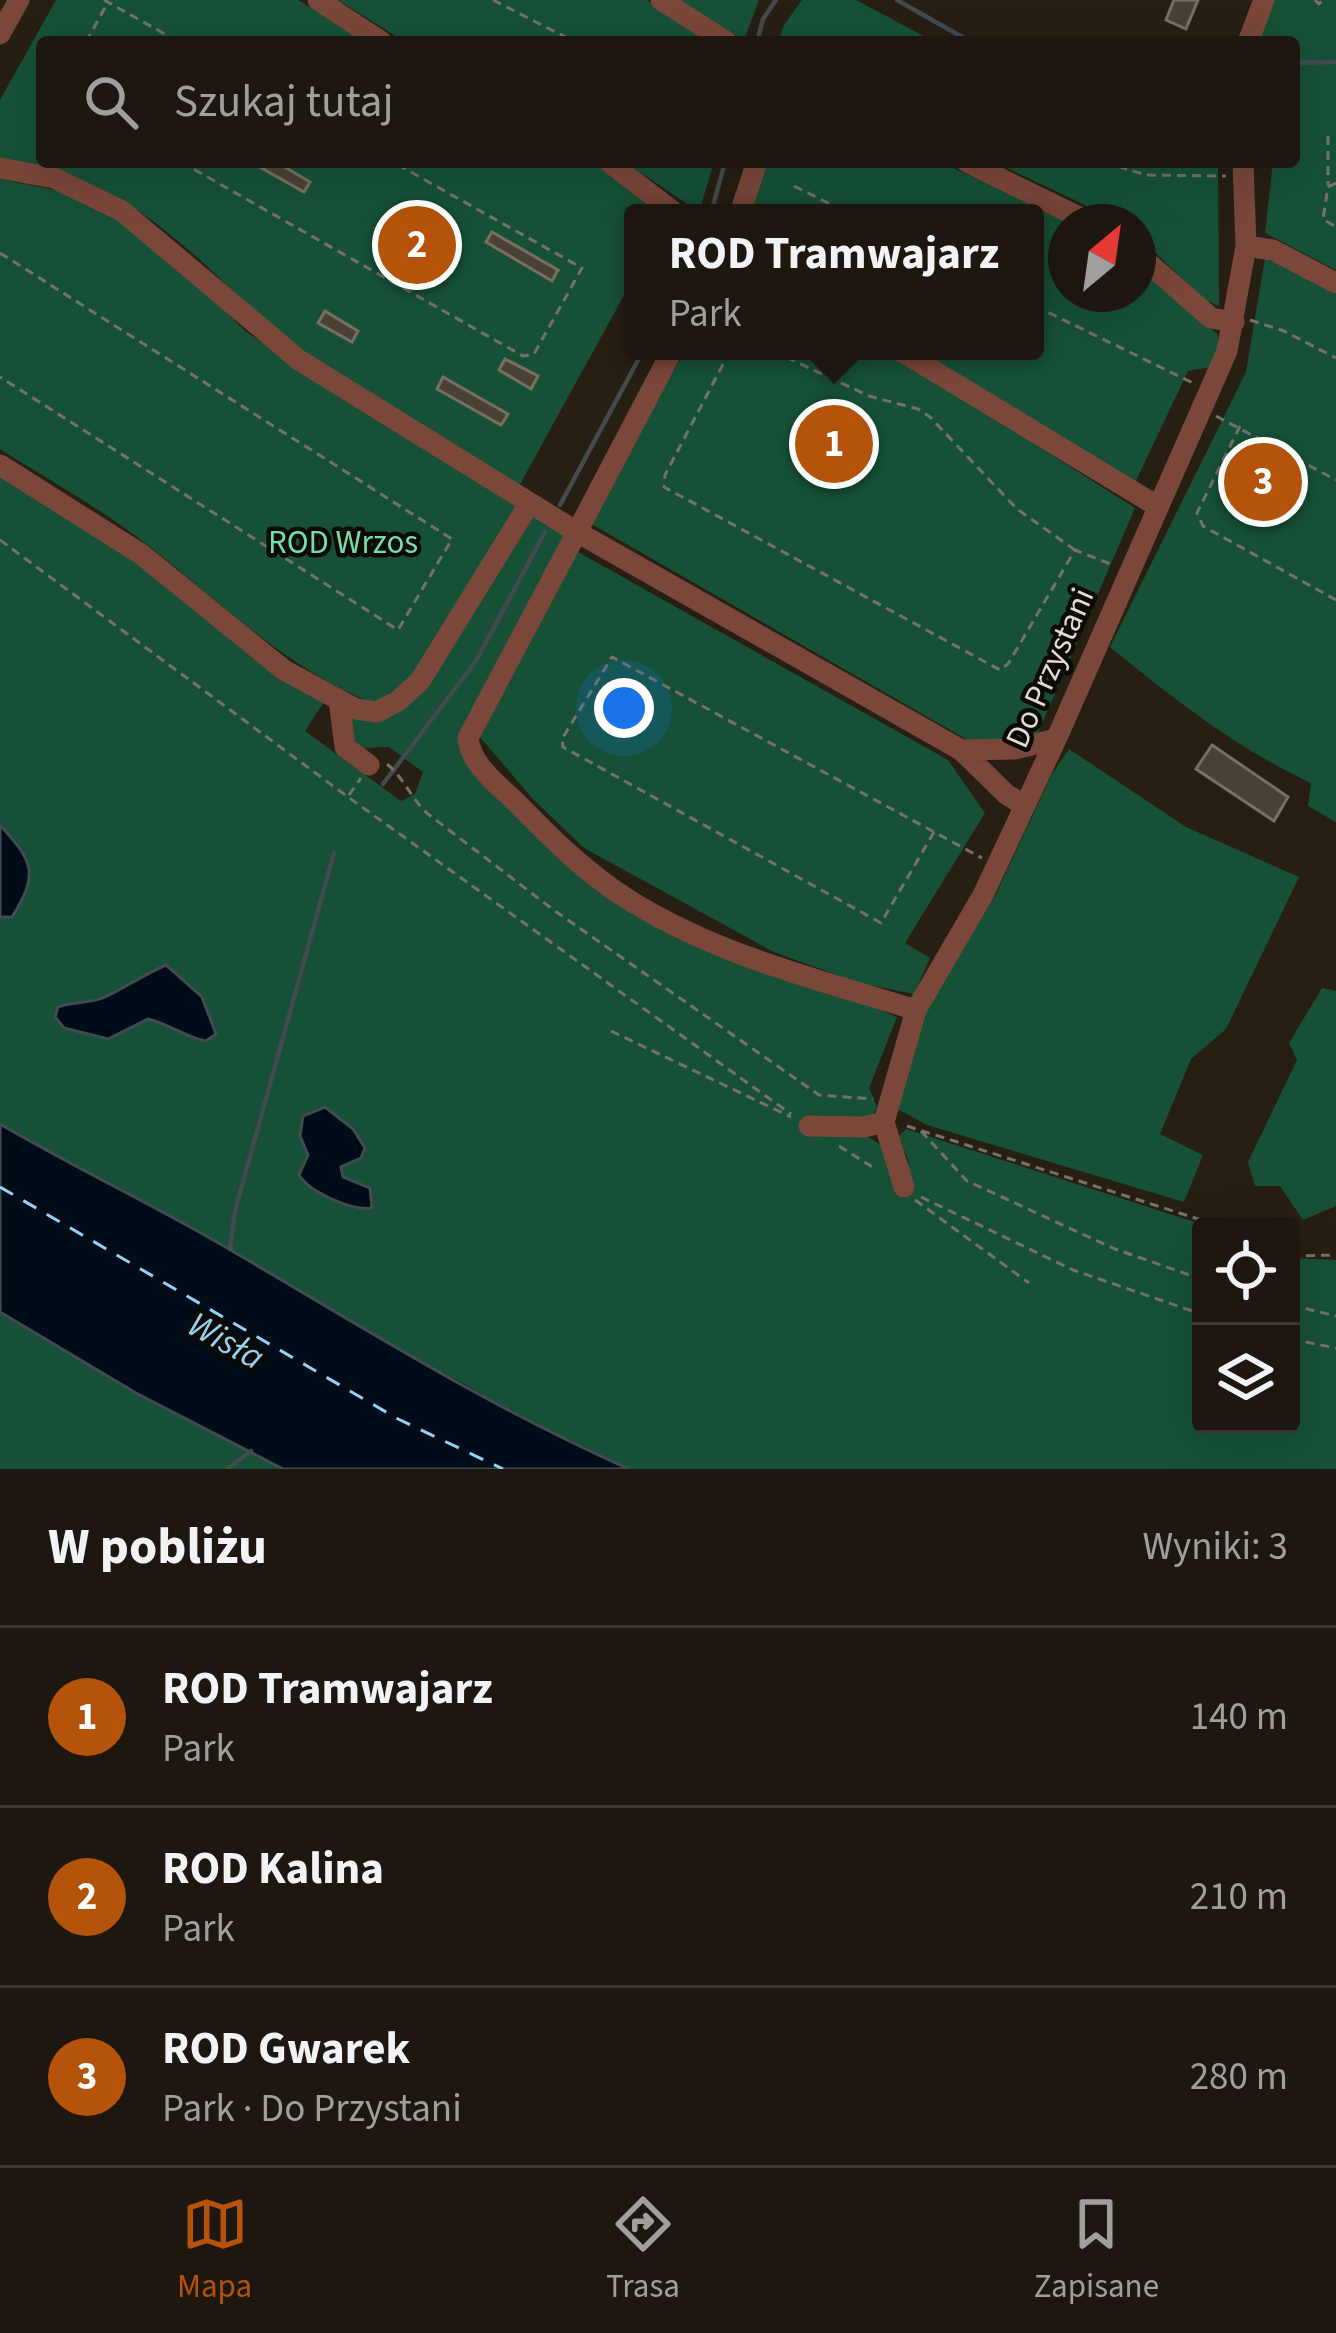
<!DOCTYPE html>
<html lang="pl">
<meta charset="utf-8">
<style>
:root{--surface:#1d170f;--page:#252018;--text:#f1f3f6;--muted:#a09f9e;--line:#3b362f;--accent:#b45309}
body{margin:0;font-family:"Source Sans 3",sans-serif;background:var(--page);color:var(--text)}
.controls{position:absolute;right:36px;bottom:36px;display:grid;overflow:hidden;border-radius:12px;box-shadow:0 12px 48px #0002}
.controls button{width:108px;height:108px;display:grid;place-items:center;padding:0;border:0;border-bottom:3px solid var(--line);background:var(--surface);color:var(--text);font:60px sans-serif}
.compass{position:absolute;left:1048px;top:204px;width:108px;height:108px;border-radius:50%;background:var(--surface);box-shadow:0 12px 48px #0002;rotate:29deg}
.you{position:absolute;left:624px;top:708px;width:42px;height:42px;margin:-30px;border:9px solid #fff;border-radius:50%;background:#1a73e8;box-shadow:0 0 0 18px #1a73e833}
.badge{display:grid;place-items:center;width:78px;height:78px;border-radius:50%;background:var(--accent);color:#fff;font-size:39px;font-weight:700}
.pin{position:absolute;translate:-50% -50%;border:6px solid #fff;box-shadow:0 3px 12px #0006}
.popup{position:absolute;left:624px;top:204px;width:420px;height:156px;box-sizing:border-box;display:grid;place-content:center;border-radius:12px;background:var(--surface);filter:drop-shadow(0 3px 9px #0005);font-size:39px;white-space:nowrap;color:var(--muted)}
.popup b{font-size:45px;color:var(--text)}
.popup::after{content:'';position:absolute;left:50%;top:100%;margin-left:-24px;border:24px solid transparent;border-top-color:var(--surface)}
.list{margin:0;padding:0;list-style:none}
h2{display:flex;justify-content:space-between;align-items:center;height:156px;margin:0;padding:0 48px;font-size:51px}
h2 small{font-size:39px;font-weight:400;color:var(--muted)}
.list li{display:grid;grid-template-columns:78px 1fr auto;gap:36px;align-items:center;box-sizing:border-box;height:180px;padding:0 48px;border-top:3px solid var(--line)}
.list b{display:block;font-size:45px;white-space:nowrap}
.list p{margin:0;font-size:39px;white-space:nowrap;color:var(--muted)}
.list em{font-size:39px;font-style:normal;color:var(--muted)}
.icon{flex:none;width:66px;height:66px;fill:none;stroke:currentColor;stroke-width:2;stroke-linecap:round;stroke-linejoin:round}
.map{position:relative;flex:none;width:1336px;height:1469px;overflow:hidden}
.search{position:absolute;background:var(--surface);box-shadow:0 12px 48px #0002;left:36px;right:36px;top:36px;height:132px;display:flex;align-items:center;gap:30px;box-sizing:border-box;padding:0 42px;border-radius:12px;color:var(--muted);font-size:45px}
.sheet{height:696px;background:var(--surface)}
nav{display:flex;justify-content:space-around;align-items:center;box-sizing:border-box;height:168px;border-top:3px solid var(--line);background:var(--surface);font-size:33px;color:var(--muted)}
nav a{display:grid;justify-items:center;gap:6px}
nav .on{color:var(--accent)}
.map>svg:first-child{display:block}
</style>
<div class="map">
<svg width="1336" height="1469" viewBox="0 0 1336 1469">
<rect width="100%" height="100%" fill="#271f14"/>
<path fill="#165137" d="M56,0H298L369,42H42V162H594L657,213H633V279L519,486C434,432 341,383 262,320C243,305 228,285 210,269C136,202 98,178 0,161V100Z
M338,0H647L714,42H405Z
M677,0H759L744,40Z
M802,0H856L935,42H778L784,25Z
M1274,0H1336V270L1265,233L1273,162H1294V42H1259Z
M625,162H714L699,212Z
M761,162H940L1072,222H1066V294H1138V263L1217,334L1220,346L1211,367L1188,371L1133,487L919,351H1035V213H745Z
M994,162H1218L1219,306L1203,299L1138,236V222H1121Z
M0,179L80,195L101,204L183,268L245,331L342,397L517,506L403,692L376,704C288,672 208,590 133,534C91,503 44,477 0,449Z
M1265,258L1336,291V822L1308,806L1311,783C1236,748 1174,699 1110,647L1246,372Z
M685,351H888L1135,508L1038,733L998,744L971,742L588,522Z
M0,472L133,558L324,702L305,731L401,801L415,794L423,772L389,747L364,748L347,735L345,717L396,709L521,523L537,514L563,530L564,545L459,741L607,893L897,1017L869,1088L877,1107L865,1135L909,1163L899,1136L906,1129L1207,1226H1201V1424H1291V1258L1336,1260V1469H629L509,1415C478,1387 432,1366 394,1352L0,1126Z
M578,552L948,760L985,813L905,943L930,958L914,994L859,983L774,952L584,848L533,799L480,737Z
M1069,749L1186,827L1299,877L1226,1029L1191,1059L1160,1134L1203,1155L1184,1202L927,1125L899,1110L897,1097L920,1019L995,896L1052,774Z
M1322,988L1336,991V1206L1303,1220L1280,1186H1255L1248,1162L1297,1060L1289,1043Z
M0,1312L136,1393L283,1469H0Z"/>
<path fill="#000c18" stroke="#434a50" stroke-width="3" d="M0,825C34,862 39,874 12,917H0Z
M166,965L202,997L216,1034L206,1041C189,1039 169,1024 148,1019L108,1039L64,1028L55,1017L58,1007C73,1001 91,1004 105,997C126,987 145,974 166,965Z
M325,1107L353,1129L365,1148L361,1158L341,1167L343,1177L370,1188L372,1208C352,1211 309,1192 299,1175L308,1155L300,1136L303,1116Z
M0,1124C77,1169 158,1207 234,1252C364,1328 491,1408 629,1469H283L136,1393L0,1312Z"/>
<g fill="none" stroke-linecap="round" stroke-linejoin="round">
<path stroke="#434a50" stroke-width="4.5" d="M897,0L971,42
M757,42L763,19L776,0
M1294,63L1336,62
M711,213L725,162
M560,505L643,351
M383,784L476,661L545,532
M230,1249L235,1211L334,853
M227,1469L251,1451"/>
<path stroke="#93d2f3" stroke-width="3" stroke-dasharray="15 12" stroke-linecap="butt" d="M0,1187L398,1419L503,1469"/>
</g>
<path fill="#494135" stroke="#786f62" stroke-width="3" d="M1174,0H1198L1186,29L1166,20Z
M251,162H276L310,182L304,192Z
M449,232L459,238L443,273L431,263Z
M492,232L558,270L552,281L486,242Z
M325,311L358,331L352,342L318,323Z
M505,359L538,376L531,389L499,370Z
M443,377L508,414L501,425L437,389Z
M1212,745L1288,797L1274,821L1196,769Z"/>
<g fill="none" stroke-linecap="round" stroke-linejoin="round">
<path stroke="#777167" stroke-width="3" stroke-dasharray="9 6" stroke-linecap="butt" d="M104,0L179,42
M493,0L575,42
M1315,0L1319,4L1323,0
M86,42L107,4
M1328,136V185
M181,162L523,356L534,354L582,268L393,162
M1104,162L1146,175L1226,176
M1336,183L1328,187L1323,219L1336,227
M794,186L848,213
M0,253L452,539L398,630L0,377
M1035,306L1195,384
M1250,320L1284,331L1336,358
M730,351L665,475L664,487L1000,670L1008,664L1075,550L1113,565
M773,351L869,396L918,409L930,417L1017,509L1075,550
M1216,416L1336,480
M1240,426L1197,513L1203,526L1336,600
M0,540L348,797L791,1114
M387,764C405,779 411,799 428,814L555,911L819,1095L873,1099
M349,795L361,778
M934,832L881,923L563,747L562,739L612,657L982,858
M611,1031L791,1117
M907,1126L1220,1226
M921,1131L967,1181L1115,1249L1201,1279
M839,1146L877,1170
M921,1197L1073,1270L1201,1314
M915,1200L1029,1283
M1291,1256L1336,1255
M1291,1305L1336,1316
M1291,1339L1336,1348"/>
<path stroke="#7a473a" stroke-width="21" d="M318,0L382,42
M661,0L727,42
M0,34L19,0
M1248,42L1264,0
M609,162L675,213
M967,162L1089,222
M0,168L54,178L122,211L299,360L577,532L468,738C471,765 497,784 516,802C550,837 585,872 626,898C715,955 817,979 916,1010
M740,213L757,162
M1246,246L1273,250L1336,283
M1138,254L1211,318L1234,322
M672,351L577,532L961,750L1015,749L1056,739
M901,351L1157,506
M0,465L141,554L284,670L356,709L377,712L398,701L420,681L529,504
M339,700L345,747L369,765
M961,750L1006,794L1025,806
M809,1126L864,1127L884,1122
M904,1187L884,1122L916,1010L983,895L1059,733L1227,351L1246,246L1243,162"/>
</g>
<g text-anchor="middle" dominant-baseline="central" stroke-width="9" stroke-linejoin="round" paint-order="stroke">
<g font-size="33" fill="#6ee0a8" stroke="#0d0a06">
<text x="343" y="542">ROD Wrzos</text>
</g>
<g font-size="33" fill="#e0dbd3" stroke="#0d0a06">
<text transform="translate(1050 668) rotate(-66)">Do Przystani</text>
</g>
<g font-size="36" font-style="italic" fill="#93d2f3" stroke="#0d0a06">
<text transform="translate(226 1341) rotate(29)">Wisła</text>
</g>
</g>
</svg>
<div class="controls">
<button><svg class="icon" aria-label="locate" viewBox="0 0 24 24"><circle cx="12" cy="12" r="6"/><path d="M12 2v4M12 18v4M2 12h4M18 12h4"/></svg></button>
<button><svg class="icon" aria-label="layers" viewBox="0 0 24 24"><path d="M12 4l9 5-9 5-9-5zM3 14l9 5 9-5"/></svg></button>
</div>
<svg class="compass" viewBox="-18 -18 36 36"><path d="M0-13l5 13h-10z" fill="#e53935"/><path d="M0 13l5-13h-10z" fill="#a09f9e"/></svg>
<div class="you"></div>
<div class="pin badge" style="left:834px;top:444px">1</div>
<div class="popup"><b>ROD Tramwajarz</b>Park</div>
<div class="pin badge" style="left:417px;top:245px">2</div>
<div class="pin badge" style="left:1263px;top:482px">3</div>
<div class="search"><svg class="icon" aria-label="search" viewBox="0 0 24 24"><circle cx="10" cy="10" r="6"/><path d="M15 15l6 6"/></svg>Szukaj tutaj</div>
</div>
<section class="sheet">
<h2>W pobliżu<small>Wyniki: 3</small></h2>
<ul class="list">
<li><span class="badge">1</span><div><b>ROD Tramwajarz</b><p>Park</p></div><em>140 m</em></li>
<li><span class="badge">2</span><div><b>ROD Kalina</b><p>Park</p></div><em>210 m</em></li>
<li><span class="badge">3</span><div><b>ROD Gwarek</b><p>Park · Do Przystani</p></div><em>280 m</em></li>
</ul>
</section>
<nav>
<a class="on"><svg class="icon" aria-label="map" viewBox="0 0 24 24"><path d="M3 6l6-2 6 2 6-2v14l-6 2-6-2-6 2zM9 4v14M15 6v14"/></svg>Mapa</a>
<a><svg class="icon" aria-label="directions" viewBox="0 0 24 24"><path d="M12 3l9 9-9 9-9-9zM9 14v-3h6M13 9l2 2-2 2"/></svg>Trasa</a>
<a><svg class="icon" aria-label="saved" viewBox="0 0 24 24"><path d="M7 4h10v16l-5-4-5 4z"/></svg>Zapisane</a>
</nav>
